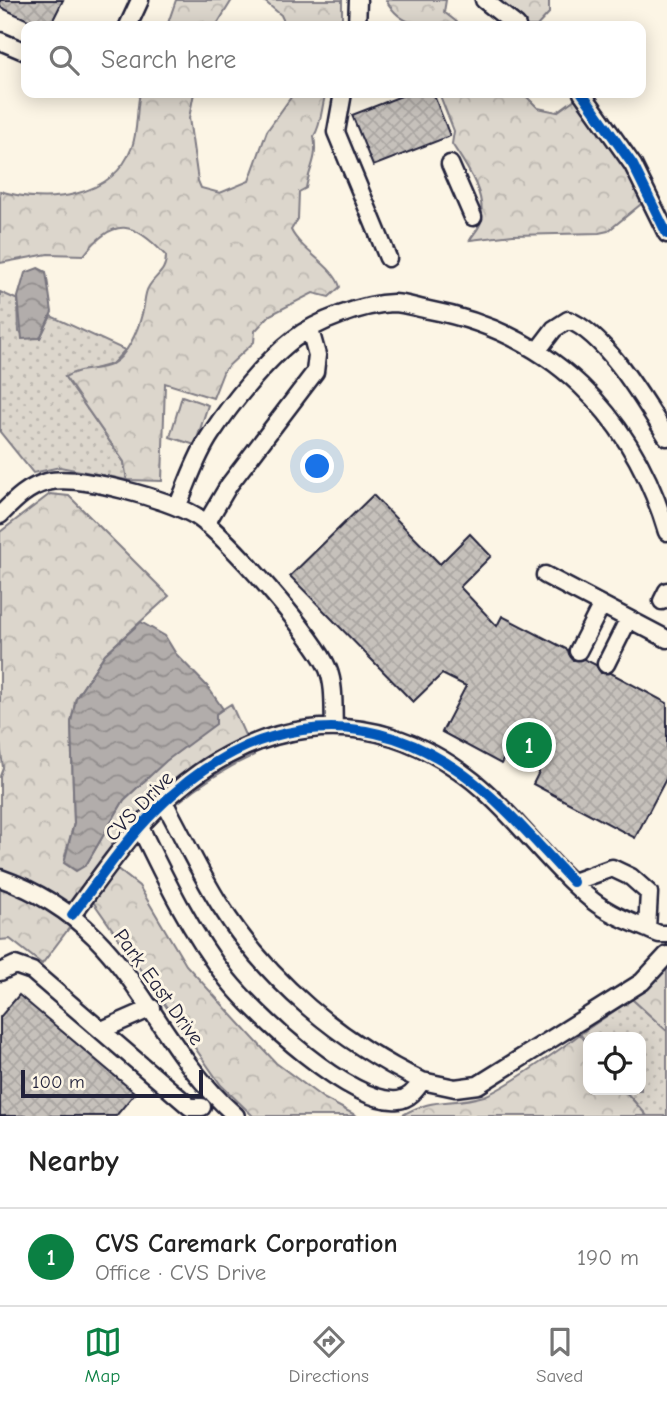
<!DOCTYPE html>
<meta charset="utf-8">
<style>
:root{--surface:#fff;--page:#f6f6f6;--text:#222;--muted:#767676;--line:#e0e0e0;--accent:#0b8043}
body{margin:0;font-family:"Comic Neue",sans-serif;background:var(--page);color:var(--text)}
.controls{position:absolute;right:21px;bottom:21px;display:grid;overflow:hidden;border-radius:14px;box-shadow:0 4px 18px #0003}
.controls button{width:63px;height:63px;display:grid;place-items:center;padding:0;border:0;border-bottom:2px solid var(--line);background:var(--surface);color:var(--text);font:35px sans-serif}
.scale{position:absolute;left:21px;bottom:18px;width:182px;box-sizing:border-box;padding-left:7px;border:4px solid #22223b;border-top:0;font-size:19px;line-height:24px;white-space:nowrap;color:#22223b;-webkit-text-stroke:5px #fcf5e5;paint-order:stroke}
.you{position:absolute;left:318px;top:467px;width:24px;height:24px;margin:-18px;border:5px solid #fff;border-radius:50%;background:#1a73e8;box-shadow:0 0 0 10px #1a73e833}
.badge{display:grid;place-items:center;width:46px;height:46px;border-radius:50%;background:var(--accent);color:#fff;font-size:23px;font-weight:700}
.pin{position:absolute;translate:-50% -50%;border:4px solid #fff;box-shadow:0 2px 7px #0006}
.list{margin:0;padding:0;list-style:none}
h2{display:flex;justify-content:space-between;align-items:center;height:91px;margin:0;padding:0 28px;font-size:30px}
h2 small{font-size:23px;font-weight:400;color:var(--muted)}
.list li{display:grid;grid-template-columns:46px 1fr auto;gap:21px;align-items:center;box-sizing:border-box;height:98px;padding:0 28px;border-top:2px solid var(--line)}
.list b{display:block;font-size:26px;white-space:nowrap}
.list p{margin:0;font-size:23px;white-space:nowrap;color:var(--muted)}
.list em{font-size:23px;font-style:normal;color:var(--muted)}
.icon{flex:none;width:38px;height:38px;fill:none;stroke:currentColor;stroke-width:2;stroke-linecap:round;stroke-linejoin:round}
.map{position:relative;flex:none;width:667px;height:1116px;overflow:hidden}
.search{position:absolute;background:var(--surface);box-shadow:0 4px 18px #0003;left:21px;right:21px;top:21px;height:77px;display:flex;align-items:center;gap:18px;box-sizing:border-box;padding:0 24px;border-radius:14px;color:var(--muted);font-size:26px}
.sheet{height:189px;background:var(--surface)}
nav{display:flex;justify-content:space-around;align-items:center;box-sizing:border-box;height:98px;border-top:2px solid var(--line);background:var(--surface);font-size:19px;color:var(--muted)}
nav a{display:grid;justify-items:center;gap:4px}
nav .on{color:var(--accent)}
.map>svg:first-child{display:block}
</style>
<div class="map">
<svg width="667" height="1116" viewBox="0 0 667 1116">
<defs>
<pattern id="grass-dots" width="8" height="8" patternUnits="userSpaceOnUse" patternTransform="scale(1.75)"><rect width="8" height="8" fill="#dcd6cc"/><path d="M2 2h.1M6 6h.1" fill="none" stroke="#bcb7b0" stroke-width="1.8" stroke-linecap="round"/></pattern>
<pattern id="forest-crowns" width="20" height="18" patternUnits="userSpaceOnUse" patternTransform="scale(1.75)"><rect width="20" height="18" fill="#dcd6cc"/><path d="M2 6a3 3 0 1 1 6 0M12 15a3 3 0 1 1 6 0" fill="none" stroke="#bcb7b0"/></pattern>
<pattern id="water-waves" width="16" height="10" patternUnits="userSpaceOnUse" patternTransform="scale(1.75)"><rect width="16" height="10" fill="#b2adab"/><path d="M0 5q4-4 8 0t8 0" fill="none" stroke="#908c8c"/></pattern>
<pattern id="building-cross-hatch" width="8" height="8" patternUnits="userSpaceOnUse" patternTransform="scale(1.75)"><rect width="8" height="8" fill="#c6c1bb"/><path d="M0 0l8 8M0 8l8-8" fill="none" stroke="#aaa6a2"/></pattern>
</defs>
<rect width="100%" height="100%" fill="#fcf5e5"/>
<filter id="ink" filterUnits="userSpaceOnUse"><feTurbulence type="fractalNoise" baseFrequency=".0143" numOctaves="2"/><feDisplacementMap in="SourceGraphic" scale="14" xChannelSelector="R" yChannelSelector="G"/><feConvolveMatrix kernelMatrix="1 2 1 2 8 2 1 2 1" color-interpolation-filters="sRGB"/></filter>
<g filter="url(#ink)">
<path fill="url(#grass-dots)" stroke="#7f7c84" stroke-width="2" d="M0,292L18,300L19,332L40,338L51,316L125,350L112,364L65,377L124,462L127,480L60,467L33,473L0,432Z
M632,999L667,1031V1116H647L624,1090H641V1037H588V1045L580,1034Z"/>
<path fill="url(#forest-crowns)" stroke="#7f7c84" stroke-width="2" d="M176,0H232L216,26H167Z
M263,0H342V26H286L281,15Z
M386,0H446L444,12L462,26C430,26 403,31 386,0Z
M484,0H549V13L537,26H521Z
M140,93H194L189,118L198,181L201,188L220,193L249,181L267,131L294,93H326C321,107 322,124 314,136C318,160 310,165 306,188L299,192L298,219L291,230C301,251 334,266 340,287L329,297L313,293L270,315L255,331L254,342L224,370L213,398L165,383L162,481L127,480L124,462L65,377C80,367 97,372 112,364C127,356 138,330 142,314C145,306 144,295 148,288C155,275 166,273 166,256C134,221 114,216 84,255L48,254L0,263V191C45,205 113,199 132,147C138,131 136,110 140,93Z
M439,93H523L538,108L557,112L582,94L651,196L608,231L599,233L513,235L470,240C473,234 480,228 481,221C486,193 467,167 452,144L454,131Z
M50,494L69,496L169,596L105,654L76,698L71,723L74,823L65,856L86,865L124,800L215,714L231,704L254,755C191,784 160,816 115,867L139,886L186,965L276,1063L323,1098L357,1116H253L221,1085L91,899L42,964L10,939L0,940V776L3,768L0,743V532Z
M667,967V1031L632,999L659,968Z
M580,1034L588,1045V1090H624L647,1116H401C433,1096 451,1106 484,1096C504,1089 561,1049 580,1034Z"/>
<path fill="#dcd6cc" stroke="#7f7c84" stroke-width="2" d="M182,396L208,405L195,445L170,437Z"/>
<path fill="url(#water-waves)" stroke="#78757e" stroke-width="2" d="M38,268L46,272L52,312L40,338L22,339L18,297L25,273Z
M141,622L165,636L176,654L207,686L223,709L216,714V724L166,761L124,800L86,865L76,871L64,863L74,823L71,722L76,698L105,654Z"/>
<path fill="url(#building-cross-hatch)" stroke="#22223b" stroke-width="2" d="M0,0H63L50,26H41L0,7Z
M409,93H433L450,136L373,166L352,115Z
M373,495L440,564L470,534L491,556L460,587L497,626L502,616L568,650L573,660L584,659L596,665L601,673H611L667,703V777L635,838L533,784L539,772L506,754L501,764L442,732L466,686L442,674L413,702L290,576Z
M19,995L135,1093L116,1116H0V1017Z"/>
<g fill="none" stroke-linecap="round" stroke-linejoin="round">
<defs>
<path id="minor" d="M484,0L517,26
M128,26L140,0
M357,26L358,0
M0,41L26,52
M343,93L336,132L388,258
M582,93L633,165L667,234
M450,164L473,217
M538,350L554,329L568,320C606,334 645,402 667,437
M177,507C188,483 196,456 211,434C231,404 265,361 294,339C317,321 363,304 393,303C404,303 418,308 429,310C551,333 632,414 667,532
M0,515C14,501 27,487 47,482C79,474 167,499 196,516C225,534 315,637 328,669C335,686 333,708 334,727
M206,524L229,485L315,372L317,355L310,330
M545,575L667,639
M662,601L667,591
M578,651L601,606
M606,664L628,620
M164,802C183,836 199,872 220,905C269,983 341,1042 422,1081
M140,827C165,879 191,933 227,979C255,1014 351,1105 398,1100C409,1099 416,1090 422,1081L455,1088L478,1085L642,982L667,955
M0,878C134,925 143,1034 236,1116
M573,882L612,868L631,877L649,893L647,929
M72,915C98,880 123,843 154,811C246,718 367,696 473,781C517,817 549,866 593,901C612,916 637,924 659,934H667
M0,972L15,965L32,971L190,1107H202
M104,1029L152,1008"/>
</defs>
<use href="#minor" stroke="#22223b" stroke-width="21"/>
<use href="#minor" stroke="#fcf5e5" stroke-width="16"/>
<defs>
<path id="cycleway" d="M582,93L633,165L667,234
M72,915C99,880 124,842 155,811C244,721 356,698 462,773C504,803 538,845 573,882"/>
</defs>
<use href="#cycleway" stroke="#fcf5e5" stroke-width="15"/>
<use href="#cycleway" stroke="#0057b8" stroke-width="10"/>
</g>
</g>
<g text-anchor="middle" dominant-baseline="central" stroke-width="6" stroke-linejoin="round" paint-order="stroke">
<g font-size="21" fill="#22223b" stroke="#fcf5e5">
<text transform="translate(139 806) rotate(-46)">CVS Drive</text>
<text transform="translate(159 987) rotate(54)">Park East Drive</text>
</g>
</g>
</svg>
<div class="controls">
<button><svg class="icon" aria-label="locate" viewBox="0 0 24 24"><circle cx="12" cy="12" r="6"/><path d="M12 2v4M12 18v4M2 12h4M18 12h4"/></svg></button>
</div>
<div class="scale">100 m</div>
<div class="you"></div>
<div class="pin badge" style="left:529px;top:745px">1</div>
<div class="search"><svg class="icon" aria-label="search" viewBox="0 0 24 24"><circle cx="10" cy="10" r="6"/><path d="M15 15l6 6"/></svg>Search here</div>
</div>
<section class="sheet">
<h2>Nearby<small></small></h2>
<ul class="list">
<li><span class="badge">1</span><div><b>CVS Caremark Corporation</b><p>Office · CVS Drive</p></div><em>190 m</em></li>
</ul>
</section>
<nav>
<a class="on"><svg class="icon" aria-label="map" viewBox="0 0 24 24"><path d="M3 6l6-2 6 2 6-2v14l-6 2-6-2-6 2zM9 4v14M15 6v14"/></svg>Map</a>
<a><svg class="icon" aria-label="directions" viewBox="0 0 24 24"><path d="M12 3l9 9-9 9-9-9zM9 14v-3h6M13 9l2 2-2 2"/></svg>Directions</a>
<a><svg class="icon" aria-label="saved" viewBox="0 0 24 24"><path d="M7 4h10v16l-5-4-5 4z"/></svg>Saved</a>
</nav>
